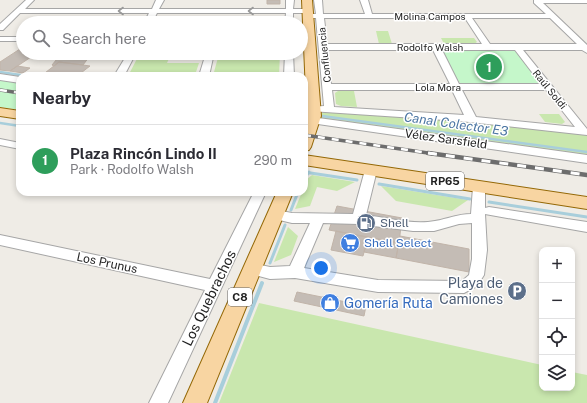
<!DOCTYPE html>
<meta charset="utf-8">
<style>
:root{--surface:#fff;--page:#f2f2f3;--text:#2b2b33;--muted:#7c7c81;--line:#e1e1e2;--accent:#0b8043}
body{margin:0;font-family:"Public Sans",sans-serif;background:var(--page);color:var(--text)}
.controls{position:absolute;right:12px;bottom:12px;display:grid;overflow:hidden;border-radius:8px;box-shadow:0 2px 6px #0003}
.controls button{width:36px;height:36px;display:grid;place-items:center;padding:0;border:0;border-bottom:1px solid var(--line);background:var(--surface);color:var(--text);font:20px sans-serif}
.you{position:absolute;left:321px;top:268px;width:14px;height:14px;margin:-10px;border:3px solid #fff;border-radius:50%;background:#1a73e8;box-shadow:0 0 0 6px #1a73e833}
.badge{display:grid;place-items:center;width:26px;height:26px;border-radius:50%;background:var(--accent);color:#fff;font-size:13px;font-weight:700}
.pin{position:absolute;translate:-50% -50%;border:2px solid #fff;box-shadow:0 1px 4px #0006}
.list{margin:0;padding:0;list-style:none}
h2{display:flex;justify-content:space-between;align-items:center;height:52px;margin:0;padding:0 16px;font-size:17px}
h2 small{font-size:13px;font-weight:400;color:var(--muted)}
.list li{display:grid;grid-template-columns:26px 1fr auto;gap:12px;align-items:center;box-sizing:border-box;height:72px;padding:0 16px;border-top:1px solid var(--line)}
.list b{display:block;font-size:15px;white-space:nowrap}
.list p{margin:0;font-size:13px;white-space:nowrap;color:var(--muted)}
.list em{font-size:13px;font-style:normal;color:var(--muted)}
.icon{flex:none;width:22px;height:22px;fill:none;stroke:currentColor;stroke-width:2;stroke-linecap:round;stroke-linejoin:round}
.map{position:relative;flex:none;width:587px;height:403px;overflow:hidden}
.search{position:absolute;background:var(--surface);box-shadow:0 2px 6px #0003;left:16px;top:16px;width:292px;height:44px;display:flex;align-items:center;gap:10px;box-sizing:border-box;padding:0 14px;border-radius:22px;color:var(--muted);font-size:15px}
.panel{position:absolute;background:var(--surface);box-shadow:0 2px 6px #0003;left:16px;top:72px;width:292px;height:124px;border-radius:12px}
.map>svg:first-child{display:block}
</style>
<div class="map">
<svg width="587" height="403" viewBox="0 0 587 403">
<rect width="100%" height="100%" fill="#efece6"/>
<path fill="#c9e7ae" d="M376,31H388L392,44H379Z
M441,38H474L477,42L474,44H444Z
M140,53H202L171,54L167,63H199L196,72H163L162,76H128Z
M233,53H280L279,76H246L247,72H214L219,54Z
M338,91H354L357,107L341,106L336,104L335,93Z
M325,112L461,120L587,134V156L320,118V113Z
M539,114H559L565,122L562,124L545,122Z
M312,175L355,182L337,191L317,187L310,206L295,209L302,192H304L306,180Z
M381,186L468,200L452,211L396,201Z
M288,227L298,236L291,255L274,262Z
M259,303L542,365V388H572V372L587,375V403H219Z"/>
<path fill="#c5f7ca" d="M443,50H515L540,83L536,84H462L459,82L442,52Z
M0,80L20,83V110L0,107Z"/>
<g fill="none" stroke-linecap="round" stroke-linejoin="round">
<path stroke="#a8cedb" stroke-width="2.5" d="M0,72L27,76
M322,116L587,152
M0,123L20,126"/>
<path stroke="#a8cedb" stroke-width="3" d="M304,172L357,180
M304,179L309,172
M379,184L470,199
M489,202L587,217
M291,210L298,192
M270,263L285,225"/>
<path stroke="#a8cedb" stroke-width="4" d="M215,403L262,283"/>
</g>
<path fill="#c4bcb5" stroke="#c1b4a9" d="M267,0H280V4H267Z
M266,19H279L278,23H266Z
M23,47V53H37L10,71L0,70V62Z
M66,53H92L83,65L59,62L54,66L52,65L61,54Z
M59,62L83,65L90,66L77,76H41Z
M17,66L30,68L23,73L10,71Z
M337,206L402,218L399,243L329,230Z
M336,231L368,237L363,256L331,250Z
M400,236L469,249V272L396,258Z
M368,237L399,243L396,258L364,252Z
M297,292L366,306L364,316L294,301Z"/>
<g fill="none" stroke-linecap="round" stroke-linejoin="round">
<defs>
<path id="minor" d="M26,0H34L25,9H152L156,0H164L159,9H286V0H294L293,9H308L312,11L308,13H293V23H285L286,13H157L152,23H144L149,13H20L3,30H0V24Z
M314,0H322L323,14H365L360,0H368L372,14H546L534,3V0H587V3H543L587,45V53L582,50H523L587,129V135L460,121L310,111L309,109L310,107L324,106L316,18H308L304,16L308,14H316ZM324,18H465L482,44H327ZM472,18H550L577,44H490ZM327,50H433L450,84H331ZM442,50H515L541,84H459ZM332,90H452L464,115L334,107ZM462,90H546L575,127L476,117Z
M0,37H23V41H0Z
M128,53H136L124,76H114Z
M206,53H214L209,76H199Z
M285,53H293L294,76H284Z
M0,74L20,77V83L0,80Z
M304,116L587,155V163L304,122Z
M0,139L20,143V149L0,145Z
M371,166L375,167L377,170L366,215C387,218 413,225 435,221C447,219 458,214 471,214L473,187L475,184H483L485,187V208L489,207L587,222V232L485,214L487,250L484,275L477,286L464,293L378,292L295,278L270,279L247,273L245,269L247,265L252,263L270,267L290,266L310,223H292L271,218L269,215L271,212L276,210L292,213L353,214L365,170L367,167ZM323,223L358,224L413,231H434L459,224L472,223V259L469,275L462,281L378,280L304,268Z
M254,192H266L168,403H149L205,290L0,245V235L210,279Z"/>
<path id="major" d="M302,0H312L321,116L311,147L309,150L304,151V128L307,116Z
M0,108L20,111V119L0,116Z
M304,155L587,197V209L304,165Z
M277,192H293L207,403H183Z"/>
</defs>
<use href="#minor" stroke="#a6a6a6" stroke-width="2"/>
<use href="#major" stroke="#946806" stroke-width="2"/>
<use href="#minor" fill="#fff" fill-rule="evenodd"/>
<use href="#major" fill="#f8d5a2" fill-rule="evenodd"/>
<defs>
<path id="rail-far1" d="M0,90L20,93
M304,135L435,154"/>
<path id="rail" d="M428,153L587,175"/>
</defs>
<use href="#rail-far1" stroke="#6d6d6d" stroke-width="3.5"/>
<use href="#rail" stroke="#6d6d6d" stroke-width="4.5"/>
<use href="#rail-far1" stroke="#fff" stroke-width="2.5" stroke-dasharray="7" stroke-linecap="butt"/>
<use href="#rail" stroke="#fff" stroke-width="3" stroke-dasharray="9" stroke-linecap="butt"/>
</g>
<defs><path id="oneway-chevron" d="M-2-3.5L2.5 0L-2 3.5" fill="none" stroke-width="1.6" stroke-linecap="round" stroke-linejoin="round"/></defs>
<g stroke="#9a9a9a">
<use href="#oneway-chevron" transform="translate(121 11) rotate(180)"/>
<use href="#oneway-chevron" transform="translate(251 11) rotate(180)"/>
</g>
<defs>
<symbol id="fuel-disc" viewBox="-11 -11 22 22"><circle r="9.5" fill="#5c6f8a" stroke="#fff"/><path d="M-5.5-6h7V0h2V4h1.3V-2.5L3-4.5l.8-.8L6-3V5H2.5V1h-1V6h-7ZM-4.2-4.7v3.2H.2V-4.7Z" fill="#fff"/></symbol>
<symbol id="supermarket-disc" viewBox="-11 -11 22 22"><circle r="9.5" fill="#3f7fe0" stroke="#fff"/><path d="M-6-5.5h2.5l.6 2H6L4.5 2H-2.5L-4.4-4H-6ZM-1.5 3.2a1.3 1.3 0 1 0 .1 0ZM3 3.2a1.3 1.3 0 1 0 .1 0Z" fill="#fff"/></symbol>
<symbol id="parking-disc" viewBox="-11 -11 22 22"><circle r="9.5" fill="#5c6f8a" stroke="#fff"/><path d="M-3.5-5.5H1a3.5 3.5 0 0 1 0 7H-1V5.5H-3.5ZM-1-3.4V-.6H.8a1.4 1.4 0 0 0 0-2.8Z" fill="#fff"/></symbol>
<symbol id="shop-disc" viewBox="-11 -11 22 22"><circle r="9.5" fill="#3f7fe0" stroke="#fff"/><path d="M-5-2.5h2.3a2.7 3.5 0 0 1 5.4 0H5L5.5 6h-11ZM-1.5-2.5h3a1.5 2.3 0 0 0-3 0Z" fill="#fff"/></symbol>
</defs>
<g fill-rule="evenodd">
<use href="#fuel-disc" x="355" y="212" width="22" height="22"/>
<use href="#supermarket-disc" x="339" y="232" width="22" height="22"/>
<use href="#parking-disc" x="506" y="280" width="22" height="22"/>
<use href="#shop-disc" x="319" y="292" width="22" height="22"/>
</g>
<g text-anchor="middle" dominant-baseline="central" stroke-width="3" stroke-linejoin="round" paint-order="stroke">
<g font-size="10" fill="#1f1f1f" stroke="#fff">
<text x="430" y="16">Molina Campos</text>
<text x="430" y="47">Rodolfo Walsh</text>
<text transform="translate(324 55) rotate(-96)">Confluencia</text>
<text x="438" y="87">Lola Mora</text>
<text transform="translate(550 89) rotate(51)">Raúl Soldi</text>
</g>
<g fill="#fff" stroke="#626262" stroke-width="1">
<rect x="426" y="172" width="38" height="18" rx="3"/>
<rect x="228" y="288" width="24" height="18" rx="3"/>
</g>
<g font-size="11" font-weight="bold" fill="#1f1f1f">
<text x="445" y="181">RP65</text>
<text x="240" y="297">C8</text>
</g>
<g font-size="12" fill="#1f1f1f" stroke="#fff">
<text transform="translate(446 139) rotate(8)">Vélez Sarsfield</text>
<text transform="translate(107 263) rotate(12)">Los Prunus</text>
</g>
<g font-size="12" fill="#4e5e75" stroke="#fff" text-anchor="start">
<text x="380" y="223">Shell</text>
</g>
<g font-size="12" fill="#366cbe" stroke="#fff" text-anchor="start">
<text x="364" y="243">Shell Select</text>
</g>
<g font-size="13" font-style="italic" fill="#4c76a3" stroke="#fff">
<text transform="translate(456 124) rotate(8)">Canal Colector E3</text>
</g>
<g font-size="14" fill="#4e5e75" stroke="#fff" text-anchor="end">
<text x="503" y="283">Playa de<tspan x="503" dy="16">Camiones</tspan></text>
</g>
<g font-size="14" fill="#1f1f1f" stroke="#fff">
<text transform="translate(209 298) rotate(-64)">Los Quebrachos</text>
</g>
<g font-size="14" fill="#366cbe" stroke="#fff" text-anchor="start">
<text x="344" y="303">Gomería Ruta</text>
</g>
</g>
</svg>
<div class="controls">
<button>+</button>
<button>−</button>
<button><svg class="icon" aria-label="locate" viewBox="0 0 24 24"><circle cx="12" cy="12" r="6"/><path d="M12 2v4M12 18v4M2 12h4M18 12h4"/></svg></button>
<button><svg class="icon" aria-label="layers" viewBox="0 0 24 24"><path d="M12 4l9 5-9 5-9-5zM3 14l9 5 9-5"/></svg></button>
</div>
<div class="you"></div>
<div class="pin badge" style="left:489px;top:67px;background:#2e9e5b">1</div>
<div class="search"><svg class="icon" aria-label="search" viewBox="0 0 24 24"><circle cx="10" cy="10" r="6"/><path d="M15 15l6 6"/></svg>Search here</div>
<section class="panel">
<h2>Nearby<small></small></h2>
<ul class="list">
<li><span class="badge" style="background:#2e9e5b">1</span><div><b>Plaza Rincón Lindo II</b><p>Park · Rodolfo Walsh</p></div><em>290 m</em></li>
</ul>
</section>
</div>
